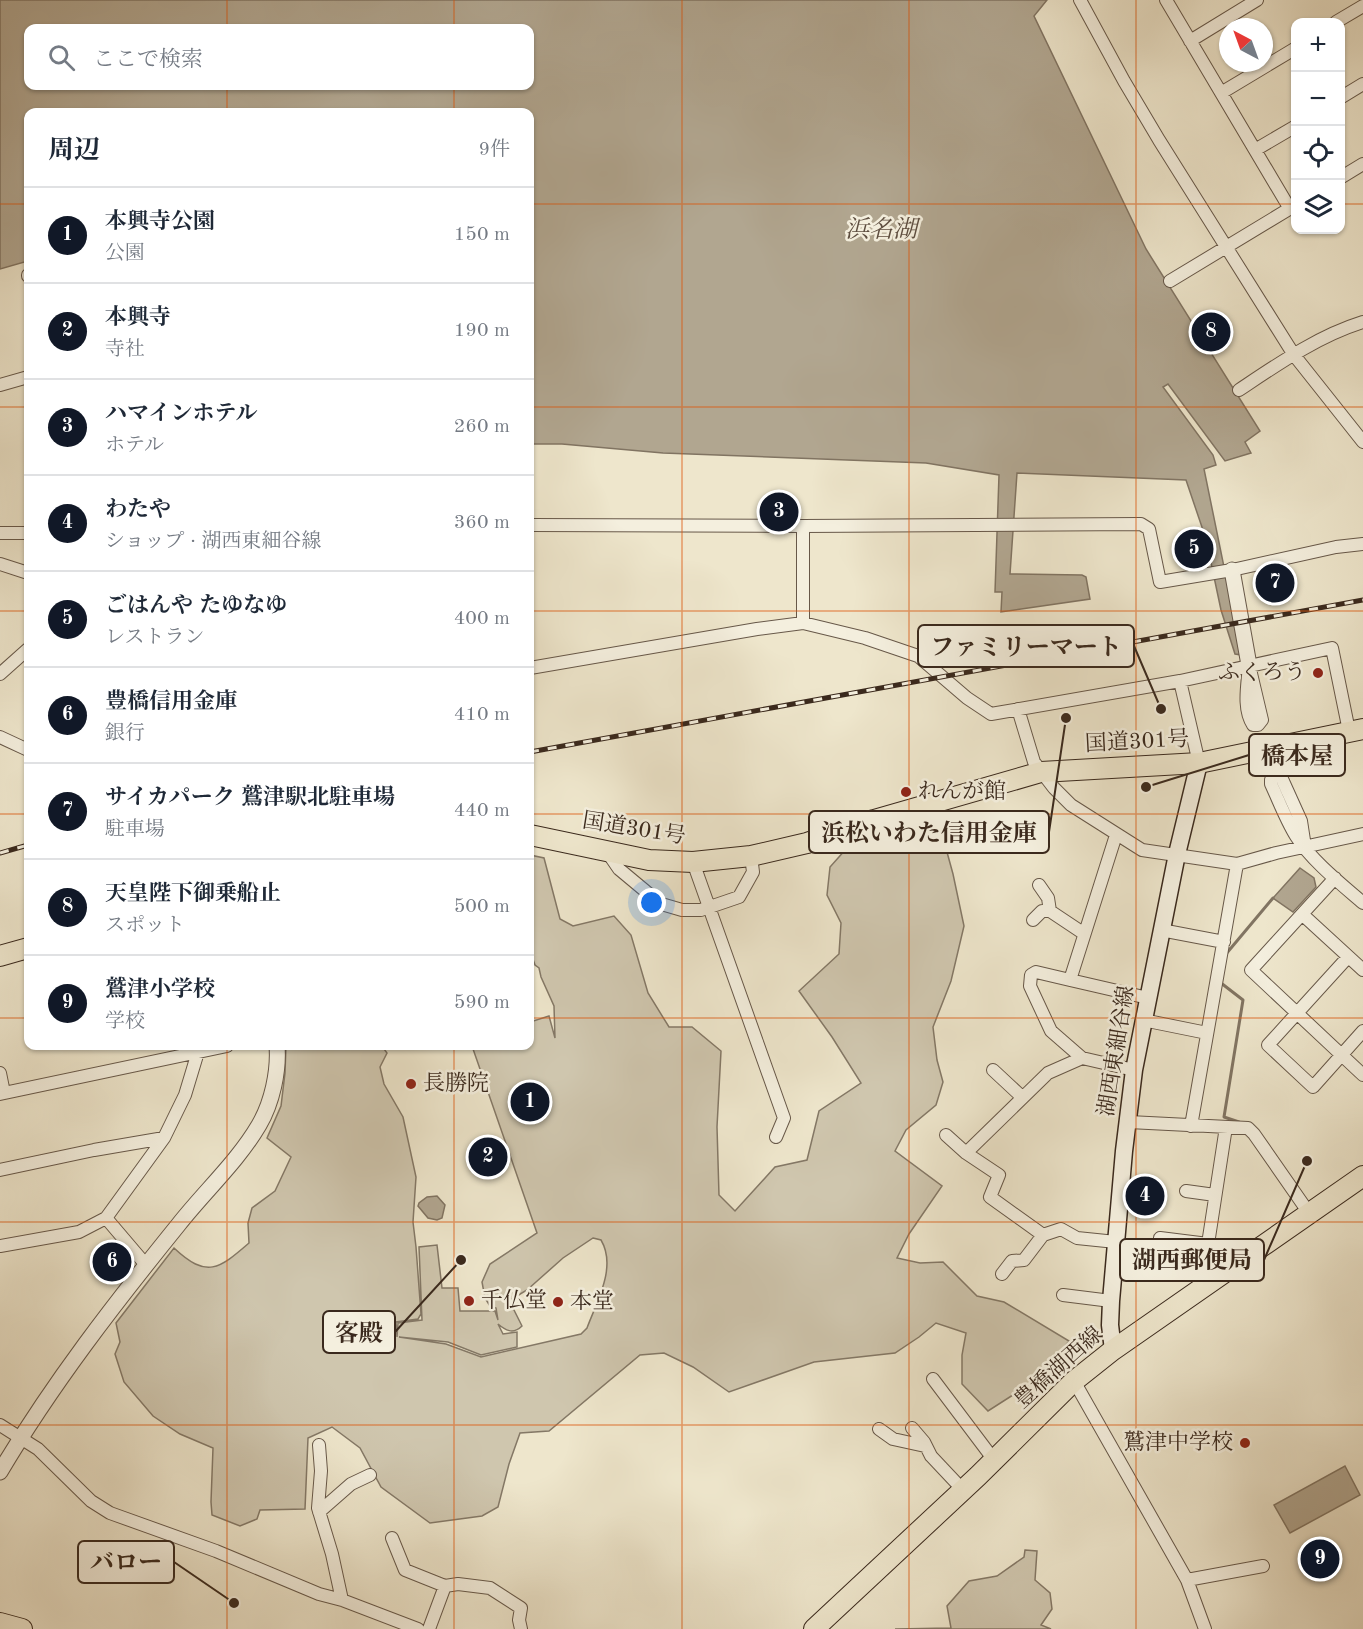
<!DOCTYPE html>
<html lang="ja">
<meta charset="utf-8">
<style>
:root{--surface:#fff;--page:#f2f2f3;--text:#1f2937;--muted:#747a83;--line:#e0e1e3;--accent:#111827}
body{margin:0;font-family:"Old Standard TT","Noto Serif JP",serif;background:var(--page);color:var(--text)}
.controls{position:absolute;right:18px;top:18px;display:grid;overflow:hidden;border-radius:12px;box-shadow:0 2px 4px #0004}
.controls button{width:54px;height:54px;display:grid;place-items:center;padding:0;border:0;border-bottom:2px solid var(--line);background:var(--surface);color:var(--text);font:30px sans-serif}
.compass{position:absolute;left:1219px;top:18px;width:54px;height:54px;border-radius:50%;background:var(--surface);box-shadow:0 2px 4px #0004;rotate:319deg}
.you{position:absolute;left:652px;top:903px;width:21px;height:21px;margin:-15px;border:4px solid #fff;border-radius:50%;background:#1a73e8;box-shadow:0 0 0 9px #1a73e833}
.badge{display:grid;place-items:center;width:39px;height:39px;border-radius:50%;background:var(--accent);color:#fff;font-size:20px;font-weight:700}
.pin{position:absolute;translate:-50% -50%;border:3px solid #fff;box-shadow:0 2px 6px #0006}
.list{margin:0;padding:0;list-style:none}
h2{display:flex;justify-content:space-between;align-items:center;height:78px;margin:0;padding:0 24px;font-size:26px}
h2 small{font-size:20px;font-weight:400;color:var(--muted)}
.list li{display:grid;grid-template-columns:39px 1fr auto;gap:18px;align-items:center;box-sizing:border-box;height:96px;padding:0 24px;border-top:2px solid var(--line)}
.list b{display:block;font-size:22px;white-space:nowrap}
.list p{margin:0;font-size:20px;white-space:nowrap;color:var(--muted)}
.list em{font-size:20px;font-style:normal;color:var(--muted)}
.icon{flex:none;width:33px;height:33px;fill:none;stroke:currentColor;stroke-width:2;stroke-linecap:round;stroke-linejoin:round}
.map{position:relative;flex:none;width:1363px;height:1629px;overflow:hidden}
.search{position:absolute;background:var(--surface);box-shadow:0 2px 4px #0004;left:24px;top:24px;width:510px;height:66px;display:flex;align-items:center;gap:15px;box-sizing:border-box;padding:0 21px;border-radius:12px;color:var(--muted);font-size:22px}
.panel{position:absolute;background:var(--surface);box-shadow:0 2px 4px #0004;left:24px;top:108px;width:510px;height:942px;border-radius:12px}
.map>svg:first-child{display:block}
</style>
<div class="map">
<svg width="1363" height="1629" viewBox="0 0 1363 1629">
<rect width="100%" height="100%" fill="#eee6cc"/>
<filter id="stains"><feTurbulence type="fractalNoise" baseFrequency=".00333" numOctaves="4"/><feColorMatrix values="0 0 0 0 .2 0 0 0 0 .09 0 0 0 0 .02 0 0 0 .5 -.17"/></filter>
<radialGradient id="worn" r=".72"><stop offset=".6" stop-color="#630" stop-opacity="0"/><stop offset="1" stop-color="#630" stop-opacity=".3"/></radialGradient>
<path fill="#cfc6ae" stroke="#847866" stroke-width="1.5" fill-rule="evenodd" d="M919,819L939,823L953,874L964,926L951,981L933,1027L937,1060L943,1082L936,1105L906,1130L895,1151L942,1186L909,1234L897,1258L920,1263L943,1262L977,1296L1004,1302L1069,1341L1041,1377L988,1411L962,1384V1355L966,1333L936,1323L919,1337L895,1353L814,1362L729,1392L693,1367L664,1353L640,1355L549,1431L520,1433L509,1464L498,1507L482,1516L430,1523L381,1487L360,1448L332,1427L308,1438L305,1509L260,1510L257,1519L240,1526L212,1515L211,1502L213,1448L180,1434L153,1416L124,1382L115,1354L120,1342L116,1323L174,1248C207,1279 219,1269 249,1243L248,1223L252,1208L275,1191L291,1157L267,1138L281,1106L285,1073L286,1046H382L387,1053L380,1067L384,1084L403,1117L416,1177L413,1222L416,1247L421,1314L418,1319L396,1322L397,1337L398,1323L422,1320L419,1247L437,1245L442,1288H458L460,1311H495L498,1320L496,1308L490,1306L485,1298L482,1282L490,1264L537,1233L472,1046H530V1022L549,1016L555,1038L554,1006L541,977L539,968L535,965L530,951V855L544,858L560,919L573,926L614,916L631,935L648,993L669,1027H692L721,1051L717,1127L719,1195L735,1211L775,1167L807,1160L819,1111L861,1083L832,1037L799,991L839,954L841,923L827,895L830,867L855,839ZM593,1238L601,1240C617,1267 597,1301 587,1328L581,1334L481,1357L446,1344L399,1337L448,1342L481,1355L517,1347V1332L503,1334L498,1324C505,1330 513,1335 522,1326L514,1310L512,1299L527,1290L563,1258Z
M1025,1550L1037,1551L1035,1580L1050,1593L1052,1609L1041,1625L1051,1629H895L951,1628L947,1606L969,1581L997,1576L1024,1557Z"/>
<path fill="#b1a690" stroke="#817462" stroke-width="1.5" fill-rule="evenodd" d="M0,0H1047L1034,16L1146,249L1260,431L1245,442L1251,453L1225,461L1168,384L1163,387L1213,455L1216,465L1204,469L1242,655L1235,654L1221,610L1206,539L1186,480L1017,473L1010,574L1082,575L1086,577L1090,599L1001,612L1002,592H995L999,475L926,463L663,453L562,444H530V112H28V261L0,269ZM28,28H530V86H28Z
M1300,868L1314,878L1316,887L1293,912L1273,898Z
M437,1196L445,1205L442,1218L437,1220L428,1218L418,1206L419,1203L427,1197Z
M1345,1466L1360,1495L1290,1533L1274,1505Z"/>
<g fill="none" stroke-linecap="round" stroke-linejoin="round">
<path stroke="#817462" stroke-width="3" d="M1226,954L1273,898
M1221,983L1243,1000L1224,1117L1239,1122"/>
<defs>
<path id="minor" d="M1080,0L1124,81L1159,140L1294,355L1363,442
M1166,0L1290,209
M1336,22L1363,6
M1190,41L1257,0
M1221,93L1296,48
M1340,98L1363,84
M1255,150L1296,126
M1340,178L1363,164
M28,275V276
M1170,281L1294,206
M0,385L28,377
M1239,390C1278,364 1318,336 1363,322
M530,525L803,526L1141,524L1149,529L1160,582L1232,570L1336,547L1363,544
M0,533H28
M0,564L28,573
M803,623V526
M1249,665L1262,720L1258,725H1253C1242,708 1248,683 1249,665Z
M530,668L757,629L803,623L865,638L918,656L967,698L991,714L1180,681L1332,648L1349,731
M0,674L28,649
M1180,681L1199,763
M1018,709L1034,762L1054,788L1071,805L1142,850L1237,864L1276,853L1363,834
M0,737L28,750
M1116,835L1070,980L1148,998
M1305,847L1301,821L1282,779L1278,776H1273L1271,780V784C1279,801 1286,820 1296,836C1311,860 1341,884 1363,903
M608,853L619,869L655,899L658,903L682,910H701L739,897L753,872L751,856
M693,862L784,1118L776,1137
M1335,878L1251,970L1363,1075
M1039,885L1048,898L1050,911L1083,933
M1303,915L1363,970
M1033,920L1042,911H1050
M1161,930L1224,942
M1348,957L1268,1045L1313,1087L1363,1031
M1070,980L1036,972L1031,975L1030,986L1051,1031L1082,1058L1134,1070
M1143,1020L1207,1033
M1082,1058L1048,1073L966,1153L999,1175L990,1197L1043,1235L1061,1229L1077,1238L1116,1242
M993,1070L1022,1097
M0,1073L4,1093
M0,1094L227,1046
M1129,1122L1248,1128L1254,1134L1309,1213
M1191,1126L1237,864
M946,1135L966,1153
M0,1170L94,1150L164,1138
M1186,1191L1215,1195
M106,1218L146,1265
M1160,1238L1208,1244
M0,1246L79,1232L106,1218L164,1138L185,1095L198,1052
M1002,1274L1012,1261L1024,1260L1043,1235
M1213,1280L1206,1265L1208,1244L1226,1127
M1063,1295L1111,1301
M933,1379L994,1460
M1074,1381L1187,1580L1205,1629
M0,1425L38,1449L91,1501L110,1513L216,1551L319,1594L342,1600L418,1629
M912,1428L924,1442L931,1456L963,1490
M879,1429L893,1439L925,1446
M319,1445L321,1471L318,1508L332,1554L342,1600
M319,1512L351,1484L370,1475
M392,1538L405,1570L445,1586L458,1584L490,1588L521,1608L519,1620L521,1629
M1187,1580L1263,1566
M429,1629L445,1586"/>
<path id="tertiary" d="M1232,570L1249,665
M0,1472C52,1384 115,1303 179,1224C205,1191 238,1161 259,1125C272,1103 279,1071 277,1046"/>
<path id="secondary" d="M1113,1350L1110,1325L1111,1301L1124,1151L1134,1070L1177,854L1199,763"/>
<path id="primary" d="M814,1629L978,1476L1074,1381L1113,1350L1363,1176"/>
<path id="trunk" d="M530,835L649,860L693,862L751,856L807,843L874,820L1041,772L1199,763L1363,729
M0,956L28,948
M0,1623L22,1629"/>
</defs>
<use href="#minor" stroke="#675849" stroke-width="14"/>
<use href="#tertiary" stroke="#675849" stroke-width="17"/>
<use href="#secondary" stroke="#3a291d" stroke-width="19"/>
<use href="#primary" stroke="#3a291d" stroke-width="22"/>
<use href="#trunk" stroke="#3a291d" stroke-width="22"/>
<use href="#minor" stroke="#f4efde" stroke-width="12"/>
<use href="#tertiary" stroke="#f4efde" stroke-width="15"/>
<use href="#secondary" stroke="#f4efde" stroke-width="16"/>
<use href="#primary" stroke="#eee6cc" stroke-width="20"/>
<use href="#trunk" stroke="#eee6cc" stroke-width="20"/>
<defs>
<path id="rail" d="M530,752L1363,600
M0,853L28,845"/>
</defs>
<use href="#rail" stroke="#3a291d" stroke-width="5"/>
<use href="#rail" stroke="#f4efde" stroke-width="3" stroke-dasharray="9" stroke-linecap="butt"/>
</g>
<path fill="none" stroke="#df570d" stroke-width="1.5" stroke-opacity="0.55" d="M227,0V28M454,0V28M682,0V1629M909,0V1629M1136,0V1629M227,86V112M454,86V112M0,204H28M530,204H1296M1340,204H1363M0,407H28M530,407H1363M0,611H28M530,611H1363M0,814H28M530,814H1363M0,1018H28M530,1018H1363M227,1046V1629M454,1046V1629M0,1222H1363M0,1425H1363"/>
<g fill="#8f2418" stroke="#f4efde" stroke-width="2">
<circle cx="1318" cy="673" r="6"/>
<circle cx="906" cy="792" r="6"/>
<circle cx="411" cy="1084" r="6"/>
<circle cx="469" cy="1301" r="6"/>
<circle cx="558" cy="1302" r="6"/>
<circle cx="1245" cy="1443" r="6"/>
</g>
<g text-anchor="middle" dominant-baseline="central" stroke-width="5" stroke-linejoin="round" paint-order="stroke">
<g font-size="22" fill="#3a291d" stroke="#f4efde" text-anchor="start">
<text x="1306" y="673" text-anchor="end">ふくろう</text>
<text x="918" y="792">れんが館</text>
<text x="423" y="1084">長勝院</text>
<text x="481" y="1301">千仏堂</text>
<text x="570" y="1302">本堂</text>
<text x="1233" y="1443" text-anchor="end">鷲津中学校</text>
</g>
<g font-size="22" fill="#3a291d" stroke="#f4efde">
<text transform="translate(1137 742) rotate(-3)">国道301号</text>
<text transform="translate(634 829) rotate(9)">国道301号</text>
<text transform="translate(1117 1051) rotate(-81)">湖西東細谷線</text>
<text transform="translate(1059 1368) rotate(-42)">豊橋湖西線</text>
</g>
<g font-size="24" font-style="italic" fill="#5e4e40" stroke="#f4efde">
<text x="881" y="231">浜名湖</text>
</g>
</g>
<path fill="none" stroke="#3a291d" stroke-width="2" d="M1161 709L1134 646M1146 787L1249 755M1066 718L1049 832M1307 1161L1264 1260M461 1260L395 1332M234 1603L174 1562"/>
<g fill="#3a291d" stroke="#f4efde" stroke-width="2">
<circle cx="1161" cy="709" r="6"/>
<circle cx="1146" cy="787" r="6"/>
<circle cx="1066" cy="718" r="6"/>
<circle cx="1307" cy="1161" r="6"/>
<circle cx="461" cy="1260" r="6"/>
<circle cx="234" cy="1603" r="6"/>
</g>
<g fill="#f4efde" stroke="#3a291d" stroke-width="2">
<rect x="918" y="625" width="216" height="42" rx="6"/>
<rect x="1249" y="734" width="96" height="42" rx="6"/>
<rect x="809" y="811" width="240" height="42" rx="6"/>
<rect x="1120" y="1239" width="144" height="42" rx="6"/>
<rect x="323" y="1311" width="72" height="42" rx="6"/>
<rect x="78" y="1541" width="96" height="42" rx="6"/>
</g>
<g font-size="24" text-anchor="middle" font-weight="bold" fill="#3a291d">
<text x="1026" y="655">ファミリーマート</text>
<text x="1297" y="764">橋本屋</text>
<text x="929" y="841">浜松いわた信用金庫</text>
<text x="1192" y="1268">湖西郵便局</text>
<text x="359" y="1341">客殿</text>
<text x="126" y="1570">バロー</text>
</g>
<rect width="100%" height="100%" filter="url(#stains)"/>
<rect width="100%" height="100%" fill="url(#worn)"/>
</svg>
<div class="controls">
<button>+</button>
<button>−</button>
<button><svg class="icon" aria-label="locate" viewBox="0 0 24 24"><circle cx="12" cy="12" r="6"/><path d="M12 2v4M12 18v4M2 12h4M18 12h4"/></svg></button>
<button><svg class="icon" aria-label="layers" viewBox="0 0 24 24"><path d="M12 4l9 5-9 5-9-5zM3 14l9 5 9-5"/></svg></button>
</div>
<svg class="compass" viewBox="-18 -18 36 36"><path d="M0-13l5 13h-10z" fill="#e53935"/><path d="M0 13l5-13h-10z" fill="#747a83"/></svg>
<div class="you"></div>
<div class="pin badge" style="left:530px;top:1102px">1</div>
<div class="pin badge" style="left:488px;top:1157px">2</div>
<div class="pin badge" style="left:779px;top:512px">3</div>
<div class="pin badge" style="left:1145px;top:1196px">4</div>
<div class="pin badge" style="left:1194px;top:549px">5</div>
<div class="pin badge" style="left:112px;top:1262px">6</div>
<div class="pin badge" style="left:1275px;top:583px">7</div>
<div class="pin badge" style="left:1211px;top:332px">8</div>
<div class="pin badge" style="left:1320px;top:1559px">9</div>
<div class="search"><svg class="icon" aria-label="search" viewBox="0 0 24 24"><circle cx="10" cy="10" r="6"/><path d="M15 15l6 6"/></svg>ここで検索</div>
<section class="panel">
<h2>周辺<small>9件</small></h2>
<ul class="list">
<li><span class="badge">1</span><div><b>本興寺公園</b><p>公園</p></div><em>150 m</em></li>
<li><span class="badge">2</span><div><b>本興寺</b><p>寺社</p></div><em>190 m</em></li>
<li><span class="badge">3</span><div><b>ハマインホテル</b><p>ホテル</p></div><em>260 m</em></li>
<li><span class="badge">4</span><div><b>わたや</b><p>ショップ · 湖西東細谷線</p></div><em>360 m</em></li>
<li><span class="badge">5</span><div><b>ごはんや たゆなゆ</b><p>レストラン</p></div><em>400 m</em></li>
<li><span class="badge">6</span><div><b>豊橋信用金庫</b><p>銀行</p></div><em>410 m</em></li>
<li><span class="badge">7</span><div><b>サイカパーク 鷲津駅北駐車場</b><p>駐車場</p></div><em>440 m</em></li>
<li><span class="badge">8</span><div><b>天皇陛下御乗船止</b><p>スポット</p></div><em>500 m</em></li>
<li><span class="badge">9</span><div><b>鷲津小学校</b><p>学校</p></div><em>590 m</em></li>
</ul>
</section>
</div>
